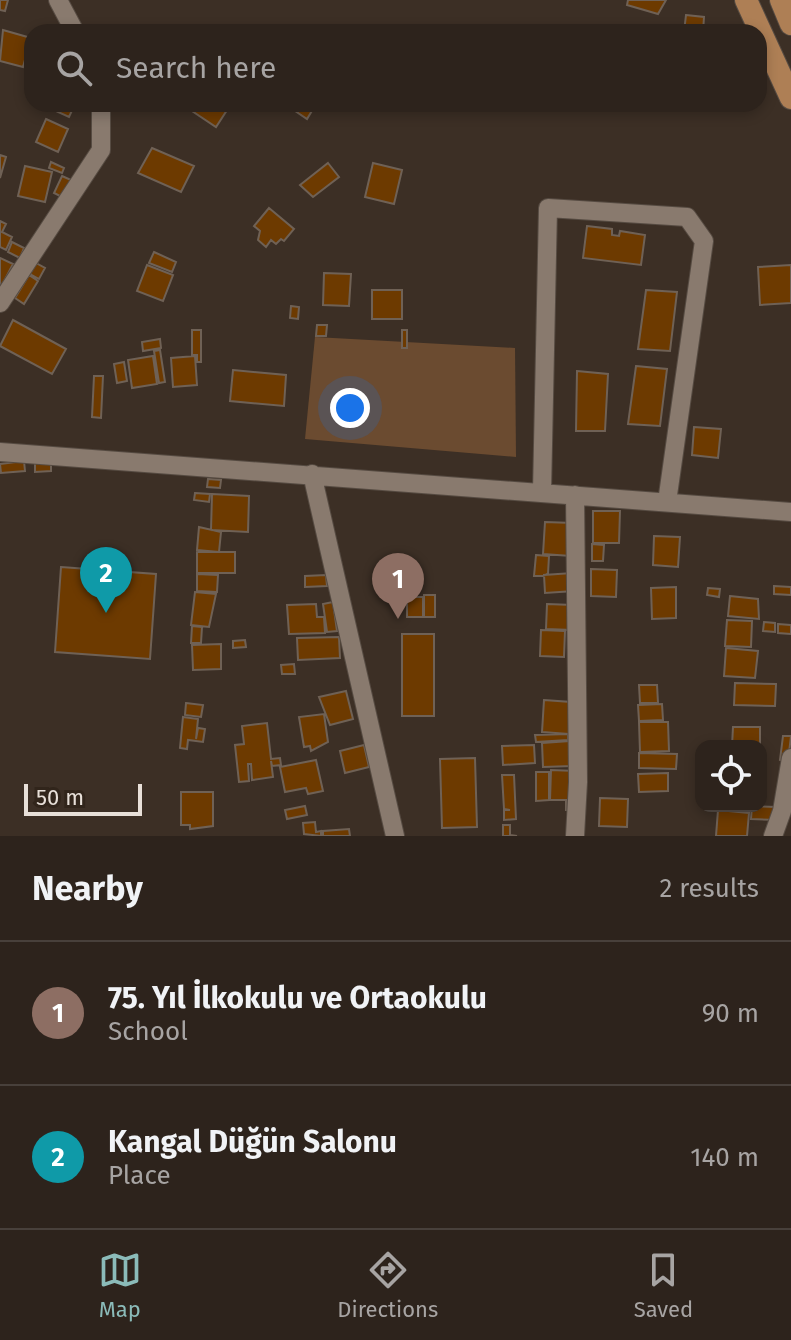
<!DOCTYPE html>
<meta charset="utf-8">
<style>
:root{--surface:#2d231c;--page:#352b25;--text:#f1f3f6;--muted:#a7a4a3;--line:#48403b;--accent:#8bbbb9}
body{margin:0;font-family:"Fira Sans",sans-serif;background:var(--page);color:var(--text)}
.controls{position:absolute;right:24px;bottom:24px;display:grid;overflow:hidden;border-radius:16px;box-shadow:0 4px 12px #0003}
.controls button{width:72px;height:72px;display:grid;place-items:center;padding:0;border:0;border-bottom:2px solid var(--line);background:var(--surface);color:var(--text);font:40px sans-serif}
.scale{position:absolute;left:24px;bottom:20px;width:118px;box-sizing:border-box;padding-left:8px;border:4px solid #e8e0d9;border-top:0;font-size:22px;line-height:28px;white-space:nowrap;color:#e8e0d9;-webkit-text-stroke:6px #31251b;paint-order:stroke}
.you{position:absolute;left:350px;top:408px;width:28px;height:28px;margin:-20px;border:6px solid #fff;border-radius:50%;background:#1a73e8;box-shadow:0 0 0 12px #1a73e833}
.badge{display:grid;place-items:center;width:52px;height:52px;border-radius:50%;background:var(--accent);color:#fff;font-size:26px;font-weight:700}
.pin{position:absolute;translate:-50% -66px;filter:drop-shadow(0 2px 4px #0008)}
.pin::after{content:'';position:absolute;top:42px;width:28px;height:24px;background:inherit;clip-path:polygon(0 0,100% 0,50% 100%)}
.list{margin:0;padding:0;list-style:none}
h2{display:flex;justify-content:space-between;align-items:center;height:104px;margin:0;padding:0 32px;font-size:34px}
h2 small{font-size:26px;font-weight:400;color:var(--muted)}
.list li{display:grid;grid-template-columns:52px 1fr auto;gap:24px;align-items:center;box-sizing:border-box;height:144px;padding:0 32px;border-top:2px solid var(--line)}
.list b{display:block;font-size:30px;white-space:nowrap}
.list p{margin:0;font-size:26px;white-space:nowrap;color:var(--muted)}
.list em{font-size:26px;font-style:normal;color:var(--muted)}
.icon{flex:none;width:44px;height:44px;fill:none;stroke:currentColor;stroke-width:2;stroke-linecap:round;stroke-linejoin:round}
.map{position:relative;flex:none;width:791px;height:836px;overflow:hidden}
.search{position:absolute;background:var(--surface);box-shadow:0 4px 12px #0003;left:24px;right:24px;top:24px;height:88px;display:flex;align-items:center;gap:20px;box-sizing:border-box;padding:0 28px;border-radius:24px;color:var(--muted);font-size:30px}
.sheet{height:392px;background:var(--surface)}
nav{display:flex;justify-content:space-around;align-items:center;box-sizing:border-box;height:112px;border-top:2px solid var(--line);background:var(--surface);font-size:22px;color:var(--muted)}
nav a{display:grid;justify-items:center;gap:4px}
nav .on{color:var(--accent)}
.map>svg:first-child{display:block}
</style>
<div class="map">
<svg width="791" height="836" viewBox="0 0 791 836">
<rect width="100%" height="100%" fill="#3c2f25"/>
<path fill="#6b4b30" d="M315,337L515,348L516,457L305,439Z"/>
<path fill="#6d3a00" stroke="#6f6155" stroke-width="2" d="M0,0H8L5,11L0,10Z
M628,0H666L658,14L627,5Z
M686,15L704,17L703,32H684Z
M3,30L31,38L23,67L0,61Z
M48,104H75L69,117L47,107Z
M197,104H231L216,127L192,111Z
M285,104H312L313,109L307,119Z
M46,119L68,129L58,152L36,142Z
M152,148L194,166L181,192L138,173Z
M0,155L6,157L0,178Z
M51,162L64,168L62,173L49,168Z
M328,163L339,177L313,197L300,185Z
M373,163L402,170L394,204L365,197Z
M25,166L52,172L45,202L18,196Z
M62,176L71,180L62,197L54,193Z
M269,208L294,229L284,241L281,239L276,244L271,240L266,247L258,240L260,231L254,226Z
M0,221L6,224L2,232L12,237L6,250L0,247Z
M587,226L612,229V235L619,236L620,231L645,235L641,265L583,258Z
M12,242L24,248L20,258L8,252Z
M154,252L176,262L172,272L149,263Z
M0,258L13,264L1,287L0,286Z
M36,263L45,268L39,279L30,274Z
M147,265L173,275L163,301L137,291Z
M791,265V303L760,305L758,267Z
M324,273L351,274L349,306L323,305Z
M29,275L38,281L24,304L15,298Z
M372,290H402V319H372Z
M646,290L677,292L670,351L638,349Z
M291,306L299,307L298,319L290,318Z
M13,320L66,349L52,374L0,346Z
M317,325H327L326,336H316Z
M192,330H201V362H197V355H192Z
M402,330H407V348H402Z
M160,339L161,348L143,351L142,342Z
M160,350L165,382L159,383L154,351Z
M153,356L157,384L132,388L128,360Z
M195,356L197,385L173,387L171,358Z
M124,362L127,381L117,383L114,364Z
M636,366L667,369L660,426L628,424Z
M233,370L286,375L284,406L230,401Z
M577,371L608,374L605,431H576Z
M94,376H103L101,418L92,417Z
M694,427L721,429L718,458L692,455Z
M51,459V471L35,472V460Z
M24,461L25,471L1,473L0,464Z
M208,479L221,480L220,488L207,487Z
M195,493L210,494L209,502L194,500Z
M212,494L249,496L248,532L211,530Z
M593,511H620L619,543H593Z
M545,522L573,523L571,556L543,554Z
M199,527L221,532L219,552L197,550Z
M654,536L680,537L678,567L653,565Z
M592,544L604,545L603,561H592Z
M197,552H235V573H197Z
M536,555L549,556L548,574L543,576H534Z
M61,567L156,574L150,659L55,652Z
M591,569L617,570L616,597L591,596Z
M572,573L574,591L545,593L544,575Z
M197,574L218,575L217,592L197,591Z
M326,575L327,586L305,587V576Z
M774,586L791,587V595L774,594Z
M676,587V618L652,619L651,588Z
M708,588L720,589L719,597L707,595Z
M195,592L216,594L209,627L191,625Z
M424,595H435V617H424Z
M730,596L758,599L759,619L728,616Z
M407,597H423V617H407Z
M333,602L337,631L327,632L323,604Z
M316,604L317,617H324L325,633L289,634L287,605Z
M547,604L573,605L572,630L546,629Z
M727,620L752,621L751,647L725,646Z
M764,622L775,623V632L763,631Z
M778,624L791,625V634L778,633Z
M192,626L202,627L201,643H191Z
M541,630L565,631L564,657L540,656Z
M402,634H434V716H402Z
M339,637L340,658L298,660L297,638Z
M245,640L246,647L233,648V641Z
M221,644V669L193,670L192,645Z
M726,648L758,651L755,678L724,676Z
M294,664L295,674H282L281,665Z
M735,683L776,684L775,706L734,705Z
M639,685H657L658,703H640Z
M346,691L353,719L330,725L319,697Z
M544,700L571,702L569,734L542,732Z
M186,703L203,705L201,717L185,715Z
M662,704L663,720L639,721L638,705Z
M324,714L328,742L311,751L310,746L304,747L299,717Z
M183,717L198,719L196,739L198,728L205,729L203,742L188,740L187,749L180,748Z
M639,722H668L669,751L640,752Z
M267,723L271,759L280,758L281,765L272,766L271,761L273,777L252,780L251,764H248L249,781L239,782L235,745L244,744L242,726Z
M733,727H760V743L732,746Z
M568,734V740L536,742L535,735Z
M783,736H791L788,761L780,760Z
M570,741L572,766L543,767L542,743Z
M364,745L369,767L345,773L340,751Z
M534,745L535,763L503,765L502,746Z
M639,753L677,754L676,769L639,768Z
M475,758L477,827L442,828L440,759Z
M316,760L323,791L308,794L306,788L285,792L280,767Z
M551,770L576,771L575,810H566V800H550Z
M536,772H549V800L536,801Z
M668,773V791L639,792L638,774Z
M502,775H514L516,819L504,820V810H510L504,809Z
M181,792H213V826L190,829V825H181Z
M600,798L628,799L627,827L599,826Z
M305,806L307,815L287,819L285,810Z
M752,806L776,807V820L751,819Z
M718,810L749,813L747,836H716Z
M315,822L316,832L321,831V836L304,834L303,823Z
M503,825H510V835L517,836H503Z
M349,829L350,836H323V831Z"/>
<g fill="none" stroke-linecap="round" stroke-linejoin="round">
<defs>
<path id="minor" d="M58,0L75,32
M0,303L101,150V104
M0,452L791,512
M312,474L395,836
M542,492L548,208L687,217L704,241L667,502
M575,836L578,782L575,495
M773,836L782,811L791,758"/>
<path id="major" d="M746,0L791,98
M781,0L791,24"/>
</defs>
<use href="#minor" stroke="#564b42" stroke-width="20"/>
<use href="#major" stroke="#564b42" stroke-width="24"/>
<use href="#minor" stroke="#897a6e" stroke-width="18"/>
<use href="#major" stroke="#ae7f55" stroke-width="22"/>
</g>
</svg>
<div class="controls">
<button><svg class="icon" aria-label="locate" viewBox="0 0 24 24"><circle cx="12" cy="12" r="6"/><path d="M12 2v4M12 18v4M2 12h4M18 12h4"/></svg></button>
</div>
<div class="scale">50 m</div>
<div class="you"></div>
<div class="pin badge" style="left:398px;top:619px;background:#8d6e63">1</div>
<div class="pin badge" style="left:106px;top:613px;background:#0f9aa8">2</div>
<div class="search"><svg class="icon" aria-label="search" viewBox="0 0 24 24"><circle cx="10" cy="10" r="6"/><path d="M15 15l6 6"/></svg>Search here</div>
</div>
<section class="sheet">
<h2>Nearby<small>2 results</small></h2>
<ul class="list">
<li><span class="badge" style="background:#8d6e63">1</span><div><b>75. Yıl İlkokulu ve Ortaokulu</b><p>School</p></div><em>90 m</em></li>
<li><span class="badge" style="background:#0f9aa8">2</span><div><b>Kangal Düğün Salonu</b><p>Place</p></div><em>140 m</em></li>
</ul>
</section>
<nav>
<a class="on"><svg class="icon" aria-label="map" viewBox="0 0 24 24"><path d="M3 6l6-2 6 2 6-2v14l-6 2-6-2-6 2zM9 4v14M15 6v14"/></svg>Map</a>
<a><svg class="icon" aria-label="directions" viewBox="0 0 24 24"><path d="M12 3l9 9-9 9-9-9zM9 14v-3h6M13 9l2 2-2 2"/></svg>Directions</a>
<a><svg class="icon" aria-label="saved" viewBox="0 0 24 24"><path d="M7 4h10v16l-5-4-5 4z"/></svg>Saved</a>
</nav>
